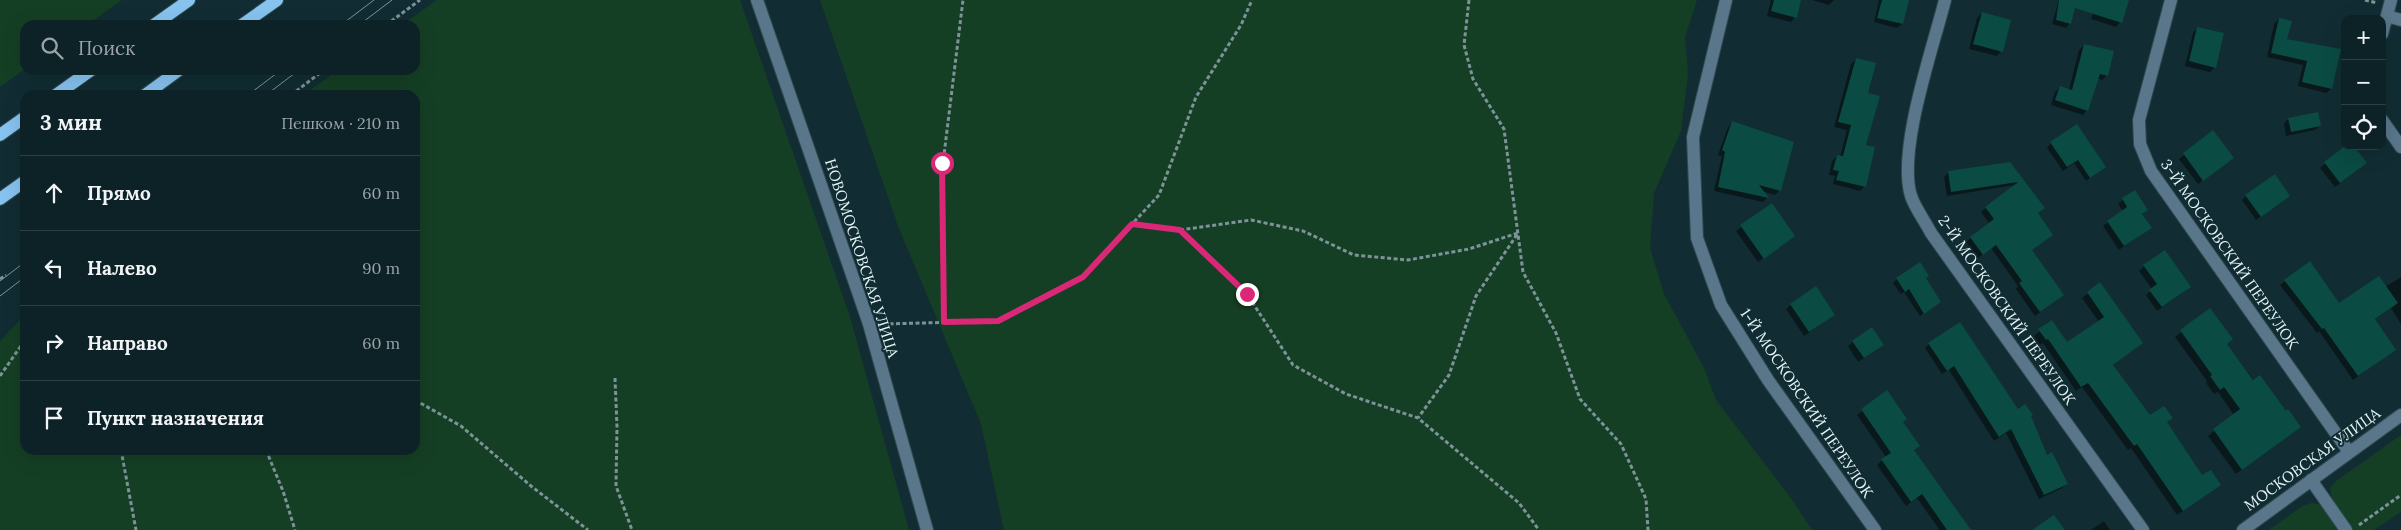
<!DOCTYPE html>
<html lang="ru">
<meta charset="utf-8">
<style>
:root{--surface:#0d2226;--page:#1b2f32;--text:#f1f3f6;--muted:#9aa4a7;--line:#2d3f43}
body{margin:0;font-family:Lora,serif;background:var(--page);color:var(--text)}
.controls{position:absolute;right:15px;top:15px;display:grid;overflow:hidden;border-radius:10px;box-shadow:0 5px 20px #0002}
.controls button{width:45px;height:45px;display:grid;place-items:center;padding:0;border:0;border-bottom:1px solid var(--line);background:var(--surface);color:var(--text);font:25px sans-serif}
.stop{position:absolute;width:15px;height:15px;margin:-11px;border:4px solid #db2777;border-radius:50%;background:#fff}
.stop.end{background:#db2777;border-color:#fff;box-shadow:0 1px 5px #0008}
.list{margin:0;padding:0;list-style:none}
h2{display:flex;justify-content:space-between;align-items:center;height:65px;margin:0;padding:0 20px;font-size:21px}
h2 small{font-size:16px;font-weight:400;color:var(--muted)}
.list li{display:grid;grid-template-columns:32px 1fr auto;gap:15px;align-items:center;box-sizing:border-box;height:75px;padding:0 20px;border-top:1px solid var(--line)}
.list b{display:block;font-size:19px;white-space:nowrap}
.list em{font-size:16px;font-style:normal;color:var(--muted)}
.icon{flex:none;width:28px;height:28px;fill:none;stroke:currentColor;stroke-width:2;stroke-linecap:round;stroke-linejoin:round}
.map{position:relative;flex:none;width:2401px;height:530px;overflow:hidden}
.search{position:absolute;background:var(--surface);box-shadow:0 5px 20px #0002;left:20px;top:20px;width:400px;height:55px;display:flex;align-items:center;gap:12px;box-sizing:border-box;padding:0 18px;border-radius:15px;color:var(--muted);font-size:19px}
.panel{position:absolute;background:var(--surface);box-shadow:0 5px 20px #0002;left:20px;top:90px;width:400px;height:365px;border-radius:15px}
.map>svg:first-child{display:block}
</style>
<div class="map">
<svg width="2401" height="530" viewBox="0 0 2401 530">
<rect width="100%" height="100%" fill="#112d33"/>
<path fill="#153f24" d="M0,0H122L87,25H25V69L0,87Z
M437,0H740L850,317L909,530H0V341L25,315V450H415V95H307L310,90L338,70H415V25H402Z
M820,0H1697L1685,37L1688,74L1681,131L1654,193L1650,248L1664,294L1704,368L1716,400L1790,497L1812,530H1004L981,424L898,226Z
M2401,435V512L2374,530H2352L2333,503L2330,488L2336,481Z
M2311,503L2322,505L2340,530H2269L2301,507Z"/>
<path fill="#0007" d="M1771,0H1800L1795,17L1791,22L1767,16Z
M1812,0H1834L1829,5Z
M1879,0H1908L1902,24L1897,28L1874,22Z
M2059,0H2076L2070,23L2066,28L2052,24Z
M2097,0H2127L2120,22L2116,27L2091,19Z
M1982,13L2001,51L1997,56L1969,49L1977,18Z
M2279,19L2286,40L2340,50L2331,89L2326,93L2298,86L2303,65L2267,57L2274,24Z
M2197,28L2215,67L2210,72L2185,66L2193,33Z
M2084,45L2107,75L2102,80L2097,78L2087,110L2083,115L2051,105L2055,92L2060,88L2069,90L2079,50Z
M1856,59L1867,94L1865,186L1860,191L1833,184L1835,176L1829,175L1832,161L1837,156L1840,157L1847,130L1834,127L1851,64Z
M2288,119L2320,126L2315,130L2286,136L2284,124Z
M1732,122L1780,190L1775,195L1762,191L1767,198L1763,202L1714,191L1722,156L1718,155L1728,127Z
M2213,132L2227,162L2198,184L2179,159Z
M2051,143L2104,167L2086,181L2074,163L2063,171L2047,148Z
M2347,146L2360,168L2335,187L2320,168Z
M2009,163L2037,214L2030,251L2058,299L2035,316L2016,289L2018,286L1991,248L1978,258L1966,242L1989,223L1981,212L2015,185L1947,196L1944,177L1949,172Z
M2134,191L2146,210L2142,215L2150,228L2119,250L2103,226L2123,211L2118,204Z
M2246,196L2284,200L2256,220L2242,200Z
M1771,204L1794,236L1758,262L1736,231Z
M2144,266L2184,292L2157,311L2146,295L2152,289L2139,271Z
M2401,277V324L2391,308L2374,320L2394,350L2353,380L2319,331L2317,333L2280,285L2285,281L2339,305L2385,287Z
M1925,278L1940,302L1920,316L1904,292L1901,294L1893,283L1897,279Z
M2100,284L2141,343L2112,366L2150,417L2171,418L2166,423L2202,477L2219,485L2177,515L2131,448L2128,450L2082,387L2076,391L2043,343L2040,345L2034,336L2051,322L2067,344L2099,322L2082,298Z
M1791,304L1834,315L1804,336L1786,309Z
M2209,310L2226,344L2294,432L2236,474L2208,436L2234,415L2218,392L2214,394L2206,383L2207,381L2175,337Z
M1853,342L1878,349L1858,362L1848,346Z
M1929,344L2018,410L2046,456L2066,484L2062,488L2039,499L2006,433L1994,441L1949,370L1942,374L1925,348Z
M1887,392L1913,451L1970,530H1937L1939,529L1917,498L1906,506L1877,465L1886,457L1857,415Z
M2104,521L2110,530H2091Z"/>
<path fill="#0a4b43" d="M1774,0H1801L1797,18L1771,11Z
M1882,0H1909L1903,24L1877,18Z
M2059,0H2129L2122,23L2075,8L2071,24L2056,20Z
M1982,12L2011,20L2003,52L1973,44Z
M2279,18L2292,21L2287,39L2341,49L2332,89L2302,82L2307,61L2271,53Z
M2197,27L2224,33L2216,68L2189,61Z
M2084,44L2114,51L2108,76L2100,74L2088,111L2055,100L2060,86L2072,90Z
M1856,58L1876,63L1868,93L1880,96L1866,145L1875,147L1866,187L1836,180L1839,171L1833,170L1837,155L1843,156L1851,125L1838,122Z
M2318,112L2321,126L2291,132L2288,118Z
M1732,121L1794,142L1781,191L1759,185L1769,198L1718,187L1725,152L1722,150Z
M2077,124L2106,167L2090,178L2078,160L2067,167L2050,142Z
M2213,130L2234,158L2203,181L2183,153Z
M2345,146H2354L2367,163L2340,183L2324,162Z
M2010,162L2045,208L2038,213L2053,235L2032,250L2064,295L2040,312L2019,283L2022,281L1996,245L1983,255L1970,237L1994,219L1985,207L2018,182L1951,192L1948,171Z
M2275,174L2290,196L2261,217L2245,195Z
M2135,190L2148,210L2142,214L2152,228L2124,246L2107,221L2127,207L2122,198Z
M1772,203L1795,236L1764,259L1740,225Z
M2165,250L2191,287L2162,307L2149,290L2157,284L2143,265Z
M2310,261L2339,303L2379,276L2398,303L2375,319L2396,350L2358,376L2324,328L2322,329L2284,280Z
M1920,262L1929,276L1926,278L1941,302L1924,314L1909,289L1905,292L1896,278Z
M2100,282L2143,343L2113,365L2150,415L2164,406L2173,418L2167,422L2202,475L2211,470L2221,485L2183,511L2137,444L2134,446L2088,383L2081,387L2048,339L2046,340L2038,329L2052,320L2067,342L2104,317L2087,292Z
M1816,286L1835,315L1809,332L1790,304Z
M2210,308L2233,339L2227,344L2253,380L2260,375L2286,411L2288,409L2301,427L2242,470L2213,429L2240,409L2224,387L2220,390L2210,376L2212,375L2180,330Z
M1960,322L2018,409L2025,404L2033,415L2031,416L2047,455L2052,452L2068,484L2044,495L2011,429L1999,437L1954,366L1947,371L1928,343Z
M1872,327L1884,345L1864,358L1852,341Z
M1887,390L1907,419L1903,422L1920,446L1914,450L1971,530H1947L1922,494L1911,502L1881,459L1891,453L1861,409Z
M2054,515L2065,530H2032Z"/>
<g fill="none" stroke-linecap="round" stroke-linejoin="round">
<defs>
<path id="minor" d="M757,0L869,324L927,530
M1726,0L1693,137L1697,238L1721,305L1768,380L1875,530
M1945,0C1933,48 1897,150 1911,196C1915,208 1925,221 1931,233L2143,530
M2171,0L2139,120L2140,144L2151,171L2349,452
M2387,16L2401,20
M2382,34L2391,0
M2382,120L2401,147
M2311,480L2346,530
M2243,530L2401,415"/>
<path id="major" d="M154,25L189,0
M242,25L277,0
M56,95L91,70
M145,95L179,70
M0,135L25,117
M0,199L25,181"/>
</defs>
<use href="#minor" stroke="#2f494f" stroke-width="14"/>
<use href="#major" stroke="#2f494f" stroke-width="14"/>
<path stroke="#7d9398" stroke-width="3" stroke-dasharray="4 2.5" stroke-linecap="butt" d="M1469,0L1464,45L1473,79L1504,129L1523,272L1556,333L1580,399L1621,444L1646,499L1648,530
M2365,0L2377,3
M386,25L420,0
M291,95L324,70
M1133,225L1180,230L1247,294L1293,365L1346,394L1418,418L1519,503L1539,530
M1180,230L1251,220L1303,231L1354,255L1408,260L1469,249L1518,233L1476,296L1449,375L1418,418
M0,279L6,275
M944,322L943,163L963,0
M883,324L998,321L1083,277L1159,195L1196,97L1241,25L1252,0
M0,376L25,340
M615,378L617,427L616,486L632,530
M415,400L461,426L531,486L588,530
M121,450L136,530
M266,450L283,491L295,530
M2359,525L2401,495"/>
<use href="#minor" stroke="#59768b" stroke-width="12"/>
<use href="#major" stroke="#87c3ef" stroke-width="12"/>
<path stroke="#7d9398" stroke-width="1" d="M341,25L374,0
M359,25L392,0
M248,95L281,70
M266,95L299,70
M0,281L25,262
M0,296L25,277"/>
</g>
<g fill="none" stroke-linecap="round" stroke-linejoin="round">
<path stroke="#db2777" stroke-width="6" d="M942,163L944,322L998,321L1083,277L1132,224L1180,230L1247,294"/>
</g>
<g text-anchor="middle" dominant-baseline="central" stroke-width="4" stroke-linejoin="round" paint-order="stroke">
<g font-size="15" fill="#e6f6f9" stroke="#112d33">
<text transform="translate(2230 254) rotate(55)">3-Й МОСКОВСКИЙ ПЕРЕУЛОК</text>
<text transform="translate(862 258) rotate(72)">НОВОМОСКОВСКАЯ УЛИЦА</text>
<text transform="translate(2007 310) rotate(55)">2-Й МОСКОВСКИЙ ПЕРЕУЛОК</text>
<text transform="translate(1807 403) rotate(56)">1-Й МОСКОВСКИЙ ПЕРЕУЛОК</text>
<text transform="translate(2312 459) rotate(-36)">МОСКОВСКАЯ УЛИЦА</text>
</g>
</g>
</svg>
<div class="controls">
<button>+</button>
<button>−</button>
<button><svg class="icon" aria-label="locate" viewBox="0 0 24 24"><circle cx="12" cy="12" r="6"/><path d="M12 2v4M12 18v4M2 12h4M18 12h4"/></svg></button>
</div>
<div class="stop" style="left:942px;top:163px"></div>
<div class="stop end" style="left:1247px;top:294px"></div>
<div class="search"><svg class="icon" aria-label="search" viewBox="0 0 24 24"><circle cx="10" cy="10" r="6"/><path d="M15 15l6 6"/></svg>Поиск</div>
<section class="panel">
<h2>3 мин<small>Пешком · 210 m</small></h2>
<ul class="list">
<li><svg class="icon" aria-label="ahead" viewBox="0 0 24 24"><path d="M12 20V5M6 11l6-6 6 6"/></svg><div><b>Прямо</b></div><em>60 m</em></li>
<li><svg class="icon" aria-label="left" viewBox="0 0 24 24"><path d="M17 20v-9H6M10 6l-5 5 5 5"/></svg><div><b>Налево</b></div><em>90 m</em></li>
<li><svg class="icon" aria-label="right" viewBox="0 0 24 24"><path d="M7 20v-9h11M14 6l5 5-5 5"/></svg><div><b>Направо</b></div><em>60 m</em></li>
<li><svg class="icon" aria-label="arrive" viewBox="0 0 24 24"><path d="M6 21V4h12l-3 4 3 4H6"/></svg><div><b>Пункт назначения</b></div></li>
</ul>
</section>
</div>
